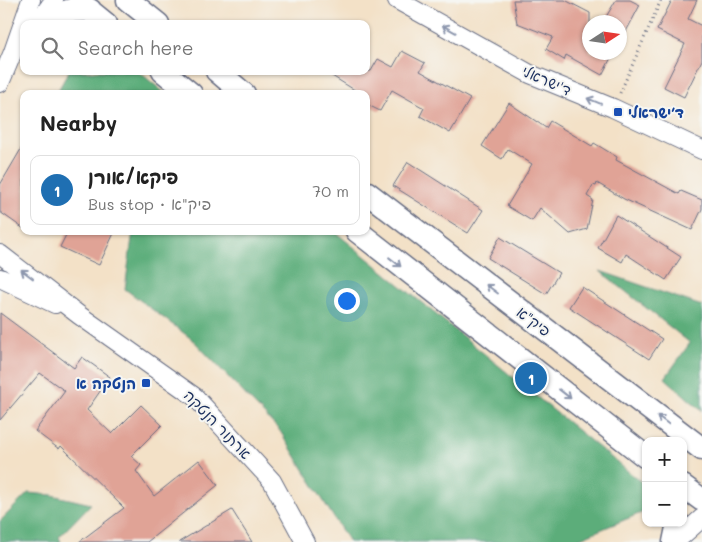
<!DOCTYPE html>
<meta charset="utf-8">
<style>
:root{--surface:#fff;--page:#f2f2f2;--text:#222;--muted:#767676;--line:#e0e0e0;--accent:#1f6fb2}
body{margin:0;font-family:Mali,"Playpen Sans Hebrew",sans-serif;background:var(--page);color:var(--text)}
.controls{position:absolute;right:15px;bottom:15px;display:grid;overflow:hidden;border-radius:10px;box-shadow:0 1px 4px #0004}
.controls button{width:45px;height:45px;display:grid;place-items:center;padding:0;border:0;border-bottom:1px solid var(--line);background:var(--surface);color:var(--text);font:25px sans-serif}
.compass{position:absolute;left:582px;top:15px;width:45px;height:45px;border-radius:50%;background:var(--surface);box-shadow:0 1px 4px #0004;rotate:78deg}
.you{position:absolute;left:346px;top:300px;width:18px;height:18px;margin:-12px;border:4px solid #fff;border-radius:50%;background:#1a73e8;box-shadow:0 0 0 8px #1a73e833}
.badge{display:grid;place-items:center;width:32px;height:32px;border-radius:50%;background:var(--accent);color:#fff;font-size:16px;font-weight:700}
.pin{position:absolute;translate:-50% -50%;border:2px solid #fff;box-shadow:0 1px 5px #0006}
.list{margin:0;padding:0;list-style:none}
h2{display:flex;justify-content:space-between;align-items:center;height:65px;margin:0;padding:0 20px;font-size:21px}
h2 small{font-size:16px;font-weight:400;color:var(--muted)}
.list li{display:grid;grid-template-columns:32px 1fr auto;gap:15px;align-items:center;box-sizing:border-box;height:70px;margin:0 10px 10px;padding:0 10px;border:1px solid var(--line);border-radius:10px}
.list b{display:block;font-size:19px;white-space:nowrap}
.list p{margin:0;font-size:16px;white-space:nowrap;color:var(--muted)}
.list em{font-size:16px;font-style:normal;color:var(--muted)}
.icon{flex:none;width:28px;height:28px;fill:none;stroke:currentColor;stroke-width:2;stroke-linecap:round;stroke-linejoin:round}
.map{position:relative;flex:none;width:702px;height:542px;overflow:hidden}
.search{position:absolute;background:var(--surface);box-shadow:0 1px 4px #0004;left:20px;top:20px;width:350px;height:55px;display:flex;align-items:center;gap:12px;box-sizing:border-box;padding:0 18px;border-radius:10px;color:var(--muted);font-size:19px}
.panel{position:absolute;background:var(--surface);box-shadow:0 1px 4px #0004;left:20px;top:90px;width:350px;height:145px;border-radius:10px}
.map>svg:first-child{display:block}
</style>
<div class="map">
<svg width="702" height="542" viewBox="0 0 702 542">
<rect width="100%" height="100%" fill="#f6f6f2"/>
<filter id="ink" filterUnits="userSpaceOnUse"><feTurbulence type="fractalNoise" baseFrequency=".02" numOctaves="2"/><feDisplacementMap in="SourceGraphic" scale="10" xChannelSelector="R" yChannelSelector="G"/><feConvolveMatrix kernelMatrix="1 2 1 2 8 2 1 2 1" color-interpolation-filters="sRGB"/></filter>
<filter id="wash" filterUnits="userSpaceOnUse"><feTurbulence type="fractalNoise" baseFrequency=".0096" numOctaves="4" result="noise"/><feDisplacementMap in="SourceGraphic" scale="20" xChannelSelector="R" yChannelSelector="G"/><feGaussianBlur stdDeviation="1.12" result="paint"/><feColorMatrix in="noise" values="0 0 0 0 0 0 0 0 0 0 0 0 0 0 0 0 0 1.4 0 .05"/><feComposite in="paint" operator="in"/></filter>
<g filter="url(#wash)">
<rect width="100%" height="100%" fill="#f3e1c7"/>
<path fill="#5bad7a" stroke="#3b6e6c" d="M69,71H138L166,94H56Z
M133,231H334L646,486V511L571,542H349L280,431L193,340L125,289Z
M600,271L702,306V411L665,378L690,343Z
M28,493L52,495L91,504L59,537L61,542H0V521Z"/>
<g id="blocks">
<path fill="#e0a396" d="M513,0H565L590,13V52H614L602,75L566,55L564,60L546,49L553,37L517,23Z
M616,0H630L640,5L620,43V22H603Z
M672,0H697L688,19L702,26V60L684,97L664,87L685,44L657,30Z
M402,51L425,63L420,71L470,99L450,133L420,116L424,108L392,90L380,111L366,104V94H361L324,71H371L378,59L393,67Z
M509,103L546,128L550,121L592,146L594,143L617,157L616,160L679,194L681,191L702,200V209L692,230L624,199L597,183L596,186L593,185L587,196L593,200L587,229L570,234L540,208L532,221L507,206L532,164L508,149L502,159L482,146Z
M24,144V229L0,212V185Z
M408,162L483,210L468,233L393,186Z
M616,215L681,257L666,280L626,254L622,262L598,248Z
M68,231H115L99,265L60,247Z
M500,237L559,273L546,294L488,258Z
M582,287L662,339L649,359L569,307Z
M0,313L74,368L82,357L110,377L87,410L112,434L141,405L162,425L131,456L141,465L136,471L154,496L199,460L218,485L147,542H79L124,508L61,446L59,449L35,431L65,391L40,373L0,420Z
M232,510L252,542H179Z"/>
</g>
</g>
<g filter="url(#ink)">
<use href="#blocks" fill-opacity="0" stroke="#676d83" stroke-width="1"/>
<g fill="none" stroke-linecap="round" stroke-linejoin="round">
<defs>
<path id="minor" d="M397,0L530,74L613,108L702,150
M37,24L54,0
M0,83L13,52L31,0
M0,254L79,315L195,397L272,481L305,542
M0,278L55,304
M675,542L702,518"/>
<path id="major" d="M128,0L158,24
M79,2L106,24
M39,24L68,11L90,10
M163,71L191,94
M217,71L244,94
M366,192L702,449
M357,231L646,457
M683,486L702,500
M674,542L678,523"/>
</defs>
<use href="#minor" stroke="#676d83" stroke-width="20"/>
<use href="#major" stroke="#676d83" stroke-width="25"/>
<path stroke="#676d83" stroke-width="3" stroke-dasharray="1 4" stroke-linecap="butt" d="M620,93L661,0"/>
<use href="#minor" stroke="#fff" stroke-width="18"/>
<use href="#major" stroke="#fff" stroke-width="22"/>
</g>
<defs><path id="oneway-shaft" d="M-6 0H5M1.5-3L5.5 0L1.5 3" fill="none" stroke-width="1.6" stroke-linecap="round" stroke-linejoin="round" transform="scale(1.25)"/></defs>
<g stroke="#8d97ae">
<use href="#oneway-shaft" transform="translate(449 29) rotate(-151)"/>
<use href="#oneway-shaft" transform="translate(594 101) rotate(-158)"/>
<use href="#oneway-shaft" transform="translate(395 262) rotate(38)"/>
<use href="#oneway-shaft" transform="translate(27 274) rotate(-143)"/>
<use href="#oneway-shaft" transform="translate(492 289) rotate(-143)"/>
<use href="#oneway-shaft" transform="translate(565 394) rotate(38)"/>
<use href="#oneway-shaft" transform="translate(663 420) rotate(-143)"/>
</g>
</g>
<g fill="#1a4fb4" stroke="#f6f6f2" stroke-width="2">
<rect x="613" y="107" width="10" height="10" rx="2.5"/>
<rect x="141" y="378" width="10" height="10" rx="2.5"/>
</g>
<g text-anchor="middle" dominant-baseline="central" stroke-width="4" stroke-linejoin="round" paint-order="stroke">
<g font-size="15" fill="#1b2f5e" stroke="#f6f6f2">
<text transform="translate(547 80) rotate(24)">ד'ישראלי</text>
<text transform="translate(534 321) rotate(37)">פיק"א</text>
<text transform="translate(218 424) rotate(46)">ארתור הנטקה</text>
</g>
<g font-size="15" font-weight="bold" fill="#164399" stroke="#f6f6f2" text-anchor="start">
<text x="628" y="112">ד׳ישראלי</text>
<text x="136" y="383" text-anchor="end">הנטקה א</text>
</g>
</g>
</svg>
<div class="controls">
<button>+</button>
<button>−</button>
</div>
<svg class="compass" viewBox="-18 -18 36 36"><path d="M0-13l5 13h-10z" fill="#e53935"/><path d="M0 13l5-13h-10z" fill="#767676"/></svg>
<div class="you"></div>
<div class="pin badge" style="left:531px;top:378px">1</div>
<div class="search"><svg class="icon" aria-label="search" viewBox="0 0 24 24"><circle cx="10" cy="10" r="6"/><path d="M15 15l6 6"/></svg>Search here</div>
<section class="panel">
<h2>Nearby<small></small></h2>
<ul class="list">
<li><span class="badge">1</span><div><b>פיקא/אורן</b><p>Bus stop · פיק&quot;א</p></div><em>70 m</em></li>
</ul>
</section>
</div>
